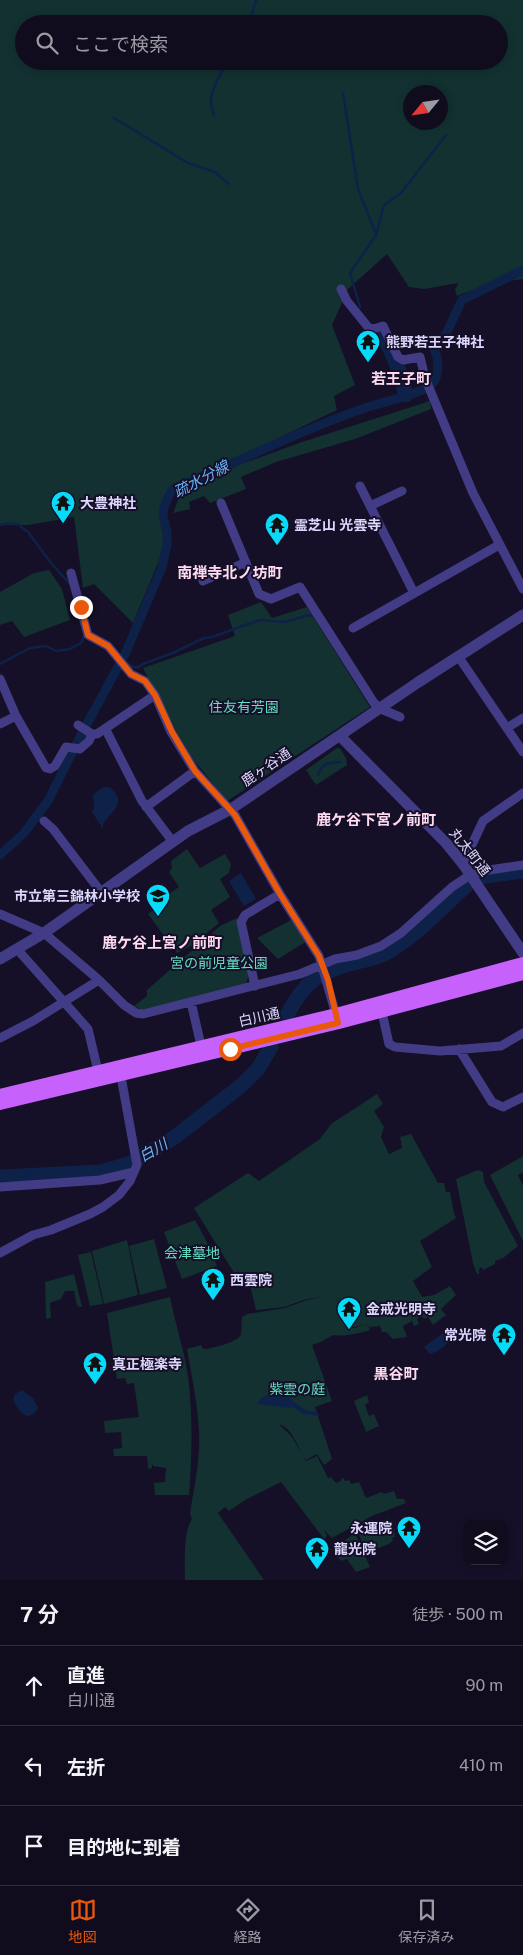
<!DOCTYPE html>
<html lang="ja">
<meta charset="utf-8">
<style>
:root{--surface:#100c1d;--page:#191526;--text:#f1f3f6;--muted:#9c9ba4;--line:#302c3b;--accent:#ea580c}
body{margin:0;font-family:"Public Sans","Noto Sans JP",sans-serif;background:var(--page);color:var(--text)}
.controls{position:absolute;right:15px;bottom:15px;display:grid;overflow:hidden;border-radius:10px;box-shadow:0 2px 8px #0003}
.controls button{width:45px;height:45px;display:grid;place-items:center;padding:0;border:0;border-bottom:1px solid var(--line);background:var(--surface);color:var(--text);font:25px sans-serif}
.compass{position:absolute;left:403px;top:85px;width:45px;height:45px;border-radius:50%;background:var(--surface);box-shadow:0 2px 8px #0003;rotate:241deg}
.stop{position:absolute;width:15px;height:15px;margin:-11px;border:4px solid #ea580c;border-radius:50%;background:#fff}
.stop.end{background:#ea580c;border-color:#fff;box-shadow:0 1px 5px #0008}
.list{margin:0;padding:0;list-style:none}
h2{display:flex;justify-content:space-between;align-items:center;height:65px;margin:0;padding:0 20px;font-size:21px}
h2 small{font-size:16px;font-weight:400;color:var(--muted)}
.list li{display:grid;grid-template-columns:32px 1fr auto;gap:15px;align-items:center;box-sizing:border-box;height:80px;padding:0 20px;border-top:1px solid var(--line)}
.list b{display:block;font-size:19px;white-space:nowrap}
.list p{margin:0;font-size:16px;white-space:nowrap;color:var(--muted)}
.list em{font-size:16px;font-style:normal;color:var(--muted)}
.icon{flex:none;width:28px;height:28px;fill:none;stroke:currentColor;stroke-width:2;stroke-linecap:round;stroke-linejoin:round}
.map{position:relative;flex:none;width:523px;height:1580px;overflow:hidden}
.search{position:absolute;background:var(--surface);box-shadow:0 2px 8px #0003;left:15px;right:15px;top:15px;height:55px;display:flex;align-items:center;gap:12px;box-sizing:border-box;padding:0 18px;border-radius:28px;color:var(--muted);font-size:19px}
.sheet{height:305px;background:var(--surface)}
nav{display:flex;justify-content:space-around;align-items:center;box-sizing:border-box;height:70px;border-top:1px solid var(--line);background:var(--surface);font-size:14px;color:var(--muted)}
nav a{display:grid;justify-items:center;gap:2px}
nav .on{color:var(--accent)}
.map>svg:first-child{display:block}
</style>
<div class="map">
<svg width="523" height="1580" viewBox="0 0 523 1580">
<rect width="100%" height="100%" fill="#151027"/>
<path fill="#133131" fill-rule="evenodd" d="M0,0H523V279L491,283L457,296L455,290L458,283L424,289L409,287L387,254L348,289L332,325L355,385L334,396L337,410L166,492L163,551L133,623L94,584L83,588L74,517L28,525H0ZM24,24H499V61H24ZM410,92H440V122H410Z
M430,401L431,409L355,439L276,462L241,477L246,489L210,503L204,496L189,502L190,509L173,513L179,498L236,466L302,442Z
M49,570L62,589L70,620L24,637L12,621L0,625V592L34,573Z
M261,602L272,618L307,607L370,707L227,801L185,749L143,668L235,636L228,615Z
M337,748H340L346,758L347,765L316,785L306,770Z
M187,849L200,868L225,854L231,864L229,873L220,879L230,897L211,910L219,923L191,946L177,953L148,914L162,903L160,900L179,887L169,872L172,868L171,861Z
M237,918L249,974L246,984L143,1010L134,1006L147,996V990L220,926Z
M293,919L307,941L278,959L257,938Z
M377,1094L383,1104L374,1111L384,1127L381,1137L389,1154L402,1148L400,1137L411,1134L438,1183H444L446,1192H450L454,1213L456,1218L420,1241L432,1267L413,1281L422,1297L434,1295L450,1286L456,1295L441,1309L446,1315L433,1325L428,1317L424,1319L421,1316L417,1319L419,1324L414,1326L412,1321L403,1326L407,1337L393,1339L386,1332H382L380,1326L370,1327L365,1324L355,1327L351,1326L335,1296L350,1327L355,1328L365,1324L370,1328L368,1331C356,1333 346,1337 333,1335L321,1342L312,1345L332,1401L315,1407L332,1459L324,1465L317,1454L306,1460C297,1448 294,1429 279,1424L292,1437L306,1461L317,1456L328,1478L331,1477L336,1483L341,1481V1479L343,1478L345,1481L349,1480L351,1484L359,1482L366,1498L382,1492L384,1494L394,1491L397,1499H404L406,1503L372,1516L332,1538L324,1530L327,1536L324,1539L281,1482L245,1500L229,1511L225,1507L218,1513L264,1580H185C185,1563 183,1532 192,1519L190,1514C193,1493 198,1471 199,1449C201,1419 192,1378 187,1349L201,1345L203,1349H207C215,1347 239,1342 241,1334C242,1328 241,1323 242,1317L247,1314L285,1308L307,1300L321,1297L307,1299L284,1307L256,1310L247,1273L236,1276L194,1208L248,1173L259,1181L320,1139L331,1124Z
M523,1156V1172L518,1175L523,1186V1241L490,1175Z
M478,1170L483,1172L484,1182L518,1246L503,1258L495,1261V1264L483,1270L482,1267L479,1269V1274H477L473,1263L456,1179Z
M195,1220L206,1240L217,1266L182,1279L164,1232Z
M154,1239L167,1288L140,1295L129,1246Z
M127,1240L138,1295L104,1304L92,1251Z
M91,1252L103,1304L90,1306L78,1255Z
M74,1274L82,1307H79L77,1305L74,1291H65L61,1299L50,1303L51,1317L48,1319L46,1318L45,1282Z
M170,1297C175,1323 184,1349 188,1376C193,1416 192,1455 189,1495H155L154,1483L165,1482L166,1468L153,1466L152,1462V1468L148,1469L147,1456H114L113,1449L122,1448L121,1432L105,1433L104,1421L139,1417L134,1383L127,1384L125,1378L117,1379L107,1313Z
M367,1395L369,1402L365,1405L369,1416L374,1414L379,1426L366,1432L354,1401Z
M388,1518L394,1529L395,1537L392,1538L393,1540L389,1544L367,1552L358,1533Z
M355,1533L370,1567L356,1572L347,1559L341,1561L332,1550Z"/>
<path fill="#0e2249" d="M103,787H110C128,804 112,810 103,824V829L92,812L94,807L93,795Z
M241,873L256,899L244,906L229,881Z
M443,1333H446L450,1338C448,1345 436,1353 430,1354L424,1347Z
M22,1390L33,1398L38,1408C28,1425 19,1411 13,1400L15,1394Z
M275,1392H284C291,1400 306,1414 317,1411L319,1416L303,1414L293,1407L288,1408L257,1404L262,1397Z"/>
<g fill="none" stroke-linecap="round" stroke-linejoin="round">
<path stroke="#0e2249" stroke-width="2.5" d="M249,24L256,0
M343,93L358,189L376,234
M214,115C213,112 211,107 211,103C210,92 222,68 230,61
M114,118L188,163L215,172L229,184
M360,307L350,273L376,235L384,205L401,193L446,135
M0,525L10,523L19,525L28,532L51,563L70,584
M126,662C131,667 137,670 143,664L173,653L204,638L212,637L251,623L261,620L286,622L308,615L314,616
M0,664L30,648L46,646L56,651L70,649L81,643L85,634
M318,775C321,763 331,762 341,762"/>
<path stroke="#0e2249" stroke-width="9" d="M0,855L24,833L48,801L82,733L126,652L162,567L167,545V532L163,517L164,507L170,493L175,488C238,462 299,431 362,409C378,403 421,394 431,385C440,377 439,359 434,349L447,332L462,300L523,270"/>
<path stroke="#0e2249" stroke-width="15" d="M384,336L397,365L406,395
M479,877L523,871
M287,1015C305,981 317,973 353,963C365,960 375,959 386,953C416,937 443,906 468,884
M0,1177L101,1172L129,1164L175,1137L242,1085L258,1069L271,1047"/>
<path stroke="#413c85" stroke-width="9" d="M341,289L347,301L368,327L373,329L383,326L398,357L403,360L420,357L425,378L473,493L523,589
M360,486L414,593
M221,503L259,594L271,599L300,587L374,703L381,709L400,717
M370,506L402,491
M71,573L88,635L108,646L131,674L145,681L155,695L171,732L195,771L235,815L280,894L319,956L337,1018
M203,581L246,562
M353,628L499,545
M458,656L523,752
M0,679L16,716L46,768L50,769L55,766L66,747L80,749L89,741L92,734
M0,724L16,716
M78,725L92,734H97L155,695
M507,728L523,718
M106,730L142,801L173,842
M146,807L195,771
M44,821L53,829L101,892
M463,864L483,821L523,793
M0,914L44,933L99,980L124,1005L136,1013L143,1014L300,974L335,959L357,955L381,946L401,933L452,887L470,875L489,870L523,865
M17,949L88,1029L98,1071
M255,986L241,922L245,915L280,894
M191,1002L202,1050
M381,1008L389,1044L395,1047L440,1051L501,1046L523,1033
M0,1038L33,1021L99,980
M459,1049L492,1102L503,1107L523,1097
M0,1187L100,1180L134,1172
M0,1253L33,1235L51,1230L90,1214L103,1207L119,1195L130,1181L137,1165L120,1071"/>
<path stroke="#413c85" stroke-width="11" d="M340,736L446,843L463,864L523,953
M0,959L44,933L188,831L231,809L417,683L523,615"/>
<path stroke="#c661fb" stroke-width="12" d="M0,1095L336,1014L523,963
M0,1104L339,1023L523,974"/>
</g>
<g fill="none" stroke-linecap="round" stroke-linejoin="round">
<path stroke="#ea580c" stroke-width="6" d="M81,607L88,635L108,646L131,674L145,681L155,695L172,732L195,771L235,815L280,894L319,956L328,980L338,1023L230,1049"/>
</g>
<defs>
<symbol id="temple-pin" viewBox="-11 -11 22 30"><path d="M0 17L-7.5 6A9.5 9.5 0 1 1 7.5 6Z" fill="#08daf9" stroke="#151027"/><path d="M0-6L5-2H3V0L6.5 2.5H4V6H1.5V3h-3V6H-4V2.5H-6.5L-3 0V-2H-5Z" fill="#111"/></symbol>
<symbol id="school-pin" viewBox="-11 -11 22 30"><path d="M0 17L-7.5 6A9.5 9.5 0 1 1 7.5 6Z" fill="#08daf9" stroke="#151027"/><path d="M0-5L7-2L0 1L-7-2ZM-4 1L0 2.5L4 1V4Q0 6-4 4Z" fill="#111"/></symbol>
</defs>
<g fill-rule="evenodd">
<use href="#temple-pin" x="354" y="328" width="28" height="38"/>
<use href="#temple-pin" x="49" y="489" width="28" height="38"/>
<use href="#temple-pin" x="263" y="511" width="28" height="38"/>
<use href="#school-pin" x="144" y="882" width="28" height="38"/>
<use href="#temple-pin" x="199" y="1266" width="28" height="38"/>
<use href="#temple-pin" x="335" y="1295" width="28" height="38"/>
<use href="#temple-pin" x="490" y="1321" width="28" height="38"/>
<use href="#temple-pin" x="81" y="1350" width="28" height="38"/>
<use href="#temple-pin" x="395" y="1514" width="28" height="38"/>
<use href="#temple-pin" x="303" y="1535" width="28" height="38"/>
</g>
<g text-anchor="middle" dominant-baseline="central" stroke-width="4" stroke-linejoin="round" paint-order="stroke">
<g font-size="14" font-weight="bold" fill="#ddd7fe" stroke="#151027" text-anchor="start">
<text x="386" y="342">熊野若王子神社</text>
<text x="80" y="503">大豊神社</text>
<text x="294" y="525">霊芝山 光雲寺</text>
<text x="140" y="896" text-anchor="end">市立第三錦林小学校</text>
<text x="230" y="1280">西雲院</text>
<text x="366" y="1309">金戒光明寺</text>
<text x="486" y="1335" text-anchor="end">常光院</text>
<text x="112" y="1364">真正極楽寺</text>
<text x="392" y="1528" text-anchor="end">永運院</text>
<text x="334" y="1549">龍光院</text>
</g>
<g font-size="14" fill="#64ddc3" stroke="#151027">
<text x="244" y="707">住友有芳園</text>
<text x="219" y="963">宮の前児童公園</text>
<text x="192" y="1253">会津墓地</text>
<text x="297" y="1389">紫雲の庭</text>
</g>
<g font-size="14" fill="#ddd7fe" stroke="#151027">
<text transform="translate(266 767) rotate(-34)">鹿ヶ谷通</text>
<text transform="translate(470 852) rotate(52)">丸太町通</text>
<text transform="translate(259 1017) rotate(-13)">白川通</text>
</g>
<g font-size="15" font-weight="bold" fill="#fed9f0" stroke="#151027">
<text x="401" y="378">若王子町</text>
<text x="230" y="572">南禅寺北ノ坊町</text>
<text x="376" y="819">鹿ケ谷下宮ノ前町</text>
<text x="162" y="942">鹿ケ谷上宮ノ前町</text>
<text x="396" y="1373">黒谷町</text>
</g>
<g font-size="15" font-style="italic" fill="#68b3fc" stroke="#151027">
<text transform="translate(201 479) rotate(-28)">疏水分線</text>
<text transform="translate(153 1150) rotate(-30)">白川</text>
</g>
</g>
</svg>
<div class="controls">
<button><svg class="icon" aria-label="layers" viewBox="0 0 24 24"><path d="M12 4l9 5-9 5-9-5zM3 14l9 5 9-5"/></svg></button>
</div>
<svg class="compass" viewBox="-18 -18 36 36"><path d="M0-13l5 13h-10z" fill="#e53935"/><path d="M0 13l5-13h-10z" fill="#9c9ba4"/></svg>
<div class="stop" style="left:230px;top:1049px"></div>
<div class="stop end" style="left:81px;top:607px"></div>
<div class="search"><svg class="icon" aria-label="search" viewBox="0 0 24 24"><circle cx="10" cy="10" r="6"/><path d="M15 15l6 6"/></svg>ここで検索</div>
</div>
<section class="sheet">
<h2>7 分<small>徒歩 · 500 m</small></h2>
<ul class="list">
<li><svg class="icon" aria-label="ahead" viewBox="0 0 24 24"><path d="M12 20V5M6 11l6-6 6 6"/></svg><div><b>直進</b><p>白川通</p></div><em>90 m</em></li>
<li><svg class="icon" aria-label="left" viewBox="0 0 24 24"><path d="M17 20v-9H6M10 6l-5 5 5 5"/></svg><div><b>左折</b></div><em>410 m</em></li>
<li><svg class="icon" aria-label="arrive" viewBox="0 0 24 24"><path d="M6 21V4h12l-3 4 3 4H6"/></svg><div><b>目的地に到着</b></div></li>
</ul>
</section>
<nav>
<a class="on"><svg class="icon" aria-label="map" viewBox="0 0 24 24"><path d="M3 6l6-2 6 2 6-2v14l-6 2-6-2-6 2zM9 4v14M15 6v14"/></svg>地図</a>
<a><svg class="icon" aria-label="directions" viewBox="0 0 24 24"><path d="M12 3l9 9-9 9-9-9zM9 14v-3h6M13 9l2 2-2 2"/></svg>経路</a>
<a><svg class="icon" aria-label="saved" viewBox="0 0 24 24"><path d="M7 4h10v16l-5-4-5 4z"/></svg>保存済み</a>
</nav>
